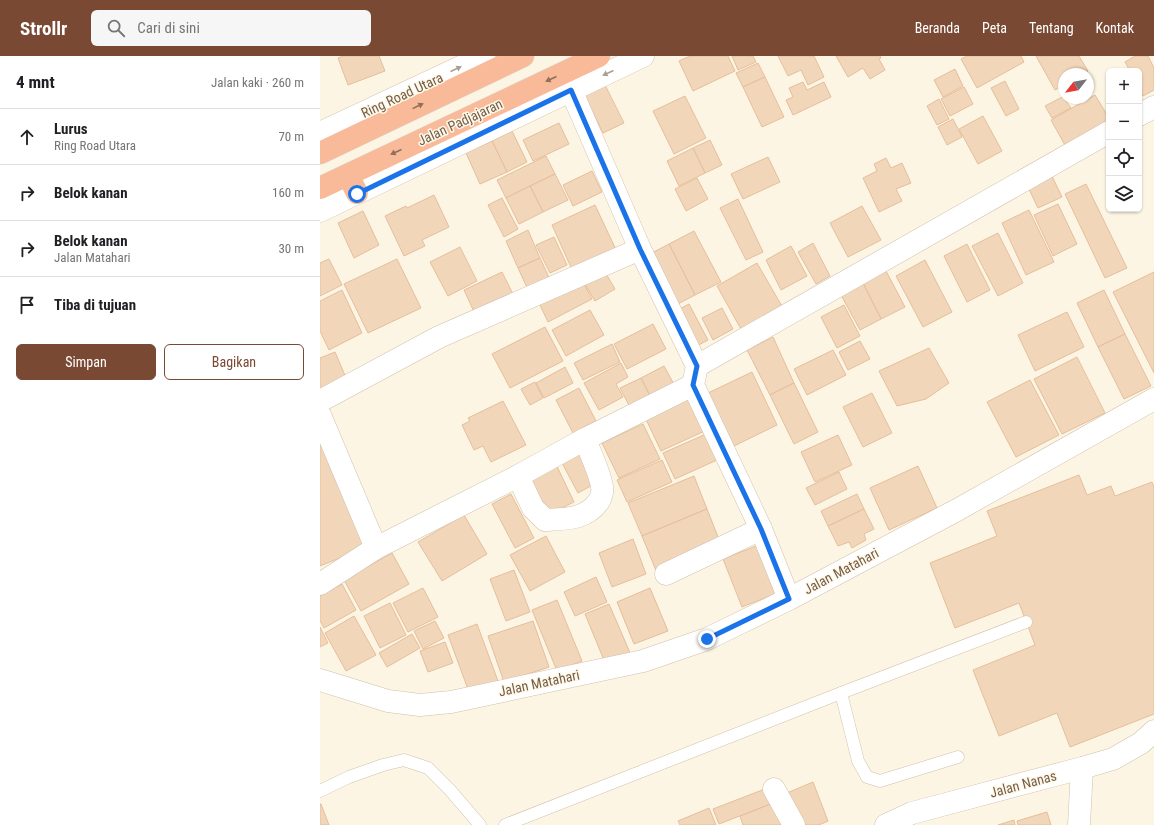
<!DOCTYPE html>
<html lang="id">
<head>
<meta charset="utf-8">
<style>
	:root { --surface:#fff; --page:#f6f6f6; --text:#202124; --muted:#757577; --line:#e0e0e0; --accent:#7a4933 }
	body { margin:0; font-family:"Roboto Condensed",sans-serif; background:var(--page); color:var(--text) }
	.controls { position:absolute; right:12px; top:12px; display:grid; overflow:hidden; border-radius:6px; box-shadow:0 1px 3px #0004 }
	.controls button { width:36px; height:36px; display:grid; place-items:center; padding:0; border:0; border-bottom:1px solid var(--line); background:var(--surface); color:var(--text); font:20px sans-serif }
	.compass { position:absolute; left:738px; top:12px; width:36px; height:36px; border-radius:50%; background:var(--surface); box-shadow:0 1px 3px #0004; rotate:239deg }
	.stop { position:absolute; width:12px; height:12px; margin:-9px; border:3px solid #1a73e8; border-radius:50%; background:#fff }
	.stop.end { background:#1a73e8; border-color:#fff; box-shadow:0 1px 4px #0008 }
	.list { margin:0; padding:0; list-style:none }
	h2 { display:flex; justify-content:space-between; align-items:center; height:52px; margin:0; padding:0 16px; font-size:17px }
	h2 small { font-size:13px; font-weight:400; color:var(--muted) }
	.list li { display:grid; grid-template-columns:26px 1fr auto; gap:12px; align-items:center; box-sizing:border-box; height:56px; padding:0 16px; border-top:1px solid var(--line) }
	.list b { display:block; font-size:15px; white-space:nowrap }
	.list p { margin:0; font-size:13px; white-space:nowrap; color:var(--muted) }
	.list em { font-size:13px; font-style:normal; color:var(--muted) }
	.actions { display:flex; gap:8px; padding:12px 16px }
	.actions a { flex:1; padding:9px 0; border:1px solid var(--accent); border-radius:6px; text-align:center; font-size:14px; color:var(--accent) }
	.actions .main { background:var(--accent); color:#fff }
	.icon { flex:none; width:22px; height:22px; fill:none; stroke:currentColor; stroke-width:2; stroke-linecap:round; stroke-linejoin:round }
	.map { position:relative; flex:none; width:834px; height:769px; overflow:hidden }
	header { display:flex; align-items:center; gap:24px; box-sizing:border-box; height:56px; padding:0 20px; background:var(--accent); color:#fff }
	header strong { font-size:19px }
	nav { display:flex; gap:22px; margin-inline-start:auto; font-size:14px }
	.search { width:280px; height:36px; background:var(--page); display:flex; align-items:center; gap:10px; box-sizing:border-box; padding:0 14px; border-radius:6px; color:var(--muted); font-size:15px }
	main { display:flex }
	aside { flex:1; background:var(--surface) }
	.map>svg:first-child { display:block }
</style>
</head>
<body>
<header>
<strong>Strollr</strong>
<div class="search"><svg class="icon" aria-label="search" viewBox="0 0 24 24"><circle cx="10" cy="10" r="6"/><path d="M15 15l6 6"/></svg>Cari di sini</div>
<nav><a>Beranda</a><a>Peta</a><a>Tentang</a><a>Kontak</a></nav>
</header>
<main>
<aside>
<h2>4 mnt<small>Jalan kaki · 260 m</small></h2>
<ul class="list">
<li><svg class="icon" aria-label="ahead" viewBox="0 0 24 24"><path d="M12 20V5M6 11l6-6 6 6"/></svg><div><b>Lurus</b><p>Ring Road Utara</p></div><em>70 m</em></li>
<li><svg class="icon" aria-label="right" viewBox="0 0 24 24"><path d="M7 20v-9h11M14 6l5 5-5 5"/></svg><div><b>Belok kanan</b></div><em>160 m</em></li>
<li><svg class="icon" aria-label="right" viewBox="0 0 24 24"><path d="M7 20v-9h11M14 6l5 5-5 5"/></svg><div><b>Belok kanan</b><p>Jalan Matahari</p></div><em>30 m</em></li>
<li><svg class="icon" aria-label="arrive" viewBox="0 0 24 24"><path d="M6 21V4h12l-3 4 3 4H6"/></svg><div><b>Tiba di tujuan</b></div></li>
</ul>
<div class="actions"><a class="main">Simpan</a><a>Bagikan</a></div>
</aside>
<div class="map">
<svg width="834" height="769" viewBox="0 0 834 769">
	<rect width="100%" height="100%" fill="#fdf5e3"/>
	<g fill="#f2d6ba" stroke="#e5be9a">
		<polygon points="23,0 59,0 65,15 28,29 18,2"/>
		<polygon points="370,0 408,0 415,15 373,35 359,5"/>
		<polygon points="412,0 433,0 436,6 418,14"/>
		<polygon points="458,0 494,0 504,21 488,29 481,14 468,20"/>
		<polygon points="516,0 560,0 561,2 559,3 565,14 550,23 543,12 528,21"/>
		<polygon points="647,0 701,0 704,6 657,32 641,3"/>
		<polygon points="716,0 759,0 768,15 763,18 744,18 744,29 735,34"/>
		<polygon points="815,0 828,0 834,12 834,34 823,40 819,32 819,15 810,15 805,6"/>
		<polygon points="438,7 445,21 423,31 416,17"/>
		<polygon points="635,13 643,30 623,41 614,24"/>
		<polygon points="445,21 464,61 442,71 423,31"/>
		<polygon points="685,25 699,53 686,60 671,32"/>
		<polygon points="483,26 487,34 504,26 511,41 473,59 466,44 473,41 469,32"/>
		<polygon points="285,29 304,67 283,77 264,38"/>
		<polygon points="644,31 653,48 630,60 621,43"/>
		<polygon points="775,39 789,62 789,66 746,91 731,64"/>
		<polygon points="365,40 386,82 354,98 333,55"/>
		<polygon points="744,40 744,42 751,52 732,62 725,50"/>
		<polygon points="619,43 629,63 617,69 607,50"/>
		<polygon points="663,60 682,95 658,108 639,73"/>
		<polygon points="633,63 642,81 627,89 618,71"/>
		<polygon points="239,67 249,88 213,105 203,84"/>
		<polygon points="192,75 207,106 187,116 172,85"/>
		<polygon points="390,84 402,109 385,117 373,92"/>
		<polygon points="172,85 187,116 160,128 146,97"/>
		<polygon points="373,92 385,117 359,130 347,105"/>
		<polygon points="226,100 235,118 186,142 177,124"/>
		<polygon points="448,101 460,126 423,143 411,118"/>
		<polygon points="566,102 571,112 582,107 591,127 576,133 582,145 559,156 543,122 557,115 554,108"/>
		<polygon points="272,115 282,136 253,150 243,129"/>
		<polygon points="730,116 742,141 718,152 706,127"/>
		<polygon points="235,118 248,144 223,156 210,130"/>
		<polygon points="377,122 388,143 366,155 355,133"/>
		<polygon points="766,128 807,212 785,222 745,138"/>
		<polygon points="210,130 223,156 199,168 186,142"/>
		<polygon points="114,139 129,171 102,184 105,190 84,200 65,160 86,150 87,152"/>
		<polygon points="182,142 198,173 184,181 168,149"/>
		<polygon points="418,143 443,196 426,204 400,152"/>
		<polygon points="738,148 757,188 733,200 714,159"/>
		<polygon points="275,149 298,198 254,218 232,169"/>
		<polygon points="542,150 561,184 528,201 510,167"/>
		<polygon points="709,154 734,206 706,219 682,167"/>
		<polygon points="43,155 59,189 34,202 18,167"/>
		<polygon points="208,174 220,202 198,212 186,185"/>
		<polygon points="374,175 401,226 375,239 349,188"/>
		<polygon points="678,177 703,227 678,240 652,190"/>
		<polygon points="234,181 247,209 230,217 216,189"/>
		<polygon points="493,187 510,220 496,228 478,196"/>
		<polygon points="349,188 375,239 354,250 328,199"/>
		<polygon points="647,188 670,234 647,246 624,200"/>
		<polygon points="471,190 487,220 461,234 446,204"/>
		<polygon points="140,191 157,225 128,240 110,206"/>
		<polygon points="220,202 232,228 210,238 198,212"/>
		<polygon points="9,203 22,229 0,240 0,207"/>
		<polygon points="77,203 101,252 48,277 24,228"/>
		<polygon points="605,204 632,256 603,271 576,220"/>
		<polygon points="437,207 463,252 422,275 397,230"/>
		<polygon points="566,215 585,251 561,263 543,227"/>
		<polygon points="182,216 195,242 156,260 144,234"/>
		<polygon points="285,216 295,233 275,245 265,228"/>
		<polygon points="834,216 834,317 793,236"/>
		<polygon points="262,224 272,243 228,266 219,247"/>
		<polygon points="543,227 561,263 540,274 521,239"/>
		<polygon points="22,234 42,277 9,294 0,275 0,245"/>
		<polygon points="784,234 805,278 778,291 757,247"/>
		<polygon points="369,248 388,284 373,292 354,256"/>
		<polygon points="524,249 540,280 517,292 501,261"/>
		<polygon points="402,252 413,273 393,284 382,262"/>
		<polygon points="270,254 284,279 246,300 232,274"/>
		<polygon points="747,256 764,291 715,315 698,279"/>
		<polygon points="333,268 346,293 307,313 294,288"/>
		<polygon points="225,271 243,305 190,332 172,298"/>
		<polygon points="805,278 831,330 804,343 778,291"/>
		<polygon points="453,281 474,327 450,339 427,294"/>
		<polygon points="540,285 550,303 528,314 519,296"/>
		<polygon points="292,288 300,306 263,324 254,307"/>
		<polygon points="609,292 629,327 606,343 577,350 559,315"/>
		<polygon points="513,294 526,319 487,339 474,313"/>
		<polygon points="15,296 27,324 0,336 0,302"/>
		<polygon points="757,301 785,357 742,378 714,323"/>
		<polygon points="301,307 308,321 296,328 303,341 279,354 264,327"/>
		<polygon points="344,310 356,332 332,344 321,322"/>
		<polygon points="245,311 253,327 224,342 216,327"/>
		<polygon points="432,316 457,369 414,390 388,337"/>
		<polygon points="321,322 332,344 312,355 300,332"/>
		<polygon points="710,324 739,379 696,401 667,346"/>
		<polygon points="215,326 223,342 210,349 201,333"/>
		<polygon points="474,327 498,376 474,388 450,339"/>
		<polygon points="259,332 276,365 253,377 236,344"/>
		<polygon points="552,337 572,377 543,391 523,351"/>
		<polygon points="371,340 387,374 341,395 325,361"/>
		<polygon points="183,345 206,389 171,406 163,390 154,394 142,369 150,365 148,362"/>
		<polygon points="323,368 340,403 299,422 282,387"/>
		<polygon points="0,371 49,490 0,510"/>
		<polygon points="386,378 397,404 355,423 343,397"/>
		<polygon points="518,379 532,409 495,426 481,396"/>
		<polygon points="260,395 276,427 258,437 241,405"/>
		<polygon points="234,404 254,446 224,461 204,419"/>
		<polygon points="342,404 352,426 307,446 297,424"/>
		<polygon points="598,410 617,452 569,474 550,432"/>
		<polygon points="519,416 527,433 495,449 486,432"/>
		<polygon points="759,419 767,439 791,430 795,440 832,426 834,431 834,658 750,691 737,657 679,680 653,614 715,589 699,547 635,572 610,507 677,480 667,455"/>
		<polygon points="374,420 387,453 322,480 308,447"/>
		<polygon points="191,438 214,482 195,492 172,448"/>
		<polygon points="537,438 544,453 508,470 501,455"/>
		<polygon points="387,453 402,491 337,517 322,480"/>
		<polygon points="544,453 554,473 544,478 546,484 532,492 529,486 518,490 508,470"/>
		<polygon points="144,459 167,498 122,525 98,486"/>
		<polygon points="226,480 245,516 210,535 190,499"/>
		<polygon points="313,483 326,518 292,531 279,497"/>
		<polygon points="441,488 460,536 422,551 403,503"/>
		<polygon points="72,497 89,528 41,555 24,524"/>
		<polygon points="194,514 210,556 186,565 170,523"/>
		<polygon points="276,521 287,546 255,560 244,536"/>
		<polygon points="22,528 36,554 4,572 0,565 0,540"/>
		<polygon points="103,532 118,561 88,576 73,547"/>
		<polygon points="330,532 348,575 314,588 297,546"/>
		<polygon points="237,544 262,605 237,615 212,554"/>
		<polygon points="70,547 86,579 60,592 44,560"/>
		<polygon points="289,548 311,599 286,609 265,558"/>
		<polygon points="34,560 56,599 26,615 5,577"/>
		<polygon points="115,565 124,582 103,593 94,575"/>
		<polygon points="213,565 229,611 184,626 168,580"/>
		<polygon points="157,568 178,625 149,636 128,579"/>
		<polygon points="0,571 8,587 0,591"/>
		<polygon points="92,578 100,592 67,611 59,597"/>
		<polygon points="125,586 133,607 108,616 100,595"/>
		<polygon points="493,726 508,765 499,769 479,769 467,737"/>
		<polygon points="450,731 456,746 399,768 393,753"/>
		<polygon points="456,746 464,769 423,769 420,760"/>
		<polygon points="0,748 1,748 9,769 0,769"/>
		<polygon points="389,752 396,769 360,769 358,765"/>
		<polygon points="727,756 731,769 698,769 697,765"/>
		<polygon points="694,764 695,769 678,769"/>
	</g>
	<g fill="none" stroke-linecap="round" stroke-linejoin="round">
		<g stroke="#d0c0ac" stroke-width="13">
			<g id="lane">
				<polyline points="521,637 538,705 547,721 560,725 638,701"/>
				<polyline points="0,735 29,721 63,709 84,704 108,712 130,734 160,769"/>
				<polyline points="185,769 521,637 706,566"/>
			</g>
		</g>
		<g stroke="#d0c0ac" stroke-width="23">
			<g id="street">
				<polyline points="251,34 320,193 377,310 373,329 441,473 469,543"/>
				<polyline points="819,59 834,51"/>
				<polyline points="377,310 789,76"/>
				<polyline points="0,345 119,281 320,193"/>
				<polyline points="0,359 56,492"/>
				<path d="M 198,420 L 213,452 L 225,464 C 245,463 266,464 279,445 C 281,442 283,435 282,431 C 280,417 270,397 265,383"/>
				<polyline points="346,518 441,473"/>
				<polyline points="0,528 56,492 198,420 265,383 373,329"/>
				<polyline points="0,624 68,645 100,649 131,646 323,605 387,583 469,543 637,454 834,343"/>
				<polyline points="454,733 474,769"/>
				<polyline points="566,769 592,757 762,712 793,703 821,687 834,675"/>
				<polyline points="759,769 762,712"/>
			</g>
		</g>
		<g stroke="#d3c0a9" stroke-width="23">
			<g id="secondary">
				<polyline points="0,77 164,0"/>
				<polyline points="0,155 323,0"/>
			</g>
		</g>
		<g stroke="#ded8d3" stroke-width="23">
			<g id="highway">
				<polyline points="0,97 203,0"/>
				<polyline points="28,119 37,137"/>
				<polyline points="0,132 279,0"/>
			</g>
		</g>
		<use href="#lane" stroke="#fff" stroke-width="12"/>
		<use href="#street" stroke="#fff" stroke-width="22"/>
		<use href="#secondary" stroke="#fff" stroke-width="22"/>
		<use href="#highway" stroke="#f8ba98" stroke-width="22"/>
	</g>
	<defs><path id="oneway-solid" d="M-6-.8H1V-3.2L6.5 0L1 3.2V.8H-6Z"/></defs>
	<g fill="#ac9e92">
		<use href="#oneway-solid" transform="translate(136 13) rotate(-25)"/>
		<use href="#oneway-solid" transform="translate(288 17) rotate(155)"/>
	</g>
	<g fill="#8f7059">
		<use href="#oneway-solid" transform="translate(231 23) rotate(155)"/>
		<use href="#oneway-solid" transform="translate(98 50) rotate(-26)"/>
		<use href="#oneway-solid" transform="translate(76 96) rotate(155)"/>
	</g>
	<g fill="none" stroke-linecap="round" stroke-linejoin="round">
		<polyline stroke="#1a73e8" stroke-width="5" points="37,138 251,34 320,193 377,310 373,329 441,473 469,543 387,583"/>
	</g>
	<g text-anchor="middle" stroke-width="3" stroke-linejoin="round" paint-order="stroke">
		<g font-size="14" fill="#755d49" stroke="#fff9e9">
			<text transform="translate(82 39) rotate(-25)" y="5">Ring Road Utara</text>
			<text transform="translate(140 66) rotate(-25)" y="5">Jalan Padjajaran</text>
			<text transform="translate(521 515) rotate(-28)" y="5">Jalan Matahari</text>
			<text transform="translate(219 627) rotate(-12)" y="5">Jalan Matahari</text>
			<text transform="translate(703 728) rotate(-15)" y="5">Jalan Nanas</text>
		</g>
	</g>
</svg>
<div class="controls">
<button>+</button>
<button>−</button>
<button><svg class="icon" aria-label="locate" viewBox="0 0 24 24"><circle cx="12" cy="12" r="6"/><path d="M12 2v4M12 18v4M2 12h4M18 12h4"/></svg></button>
<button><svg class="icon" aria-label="layers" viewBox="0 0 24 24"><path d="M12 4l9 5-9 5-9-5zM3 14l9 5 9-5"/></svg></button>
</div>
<svg class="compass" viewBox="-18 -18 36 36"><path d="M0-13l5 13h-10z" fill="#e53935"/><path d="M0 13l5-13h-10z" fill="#757577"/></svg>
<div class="stop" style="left:37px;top:138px"></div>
<div class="stop end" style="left:387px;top:583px"></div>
</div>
</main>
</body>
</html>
